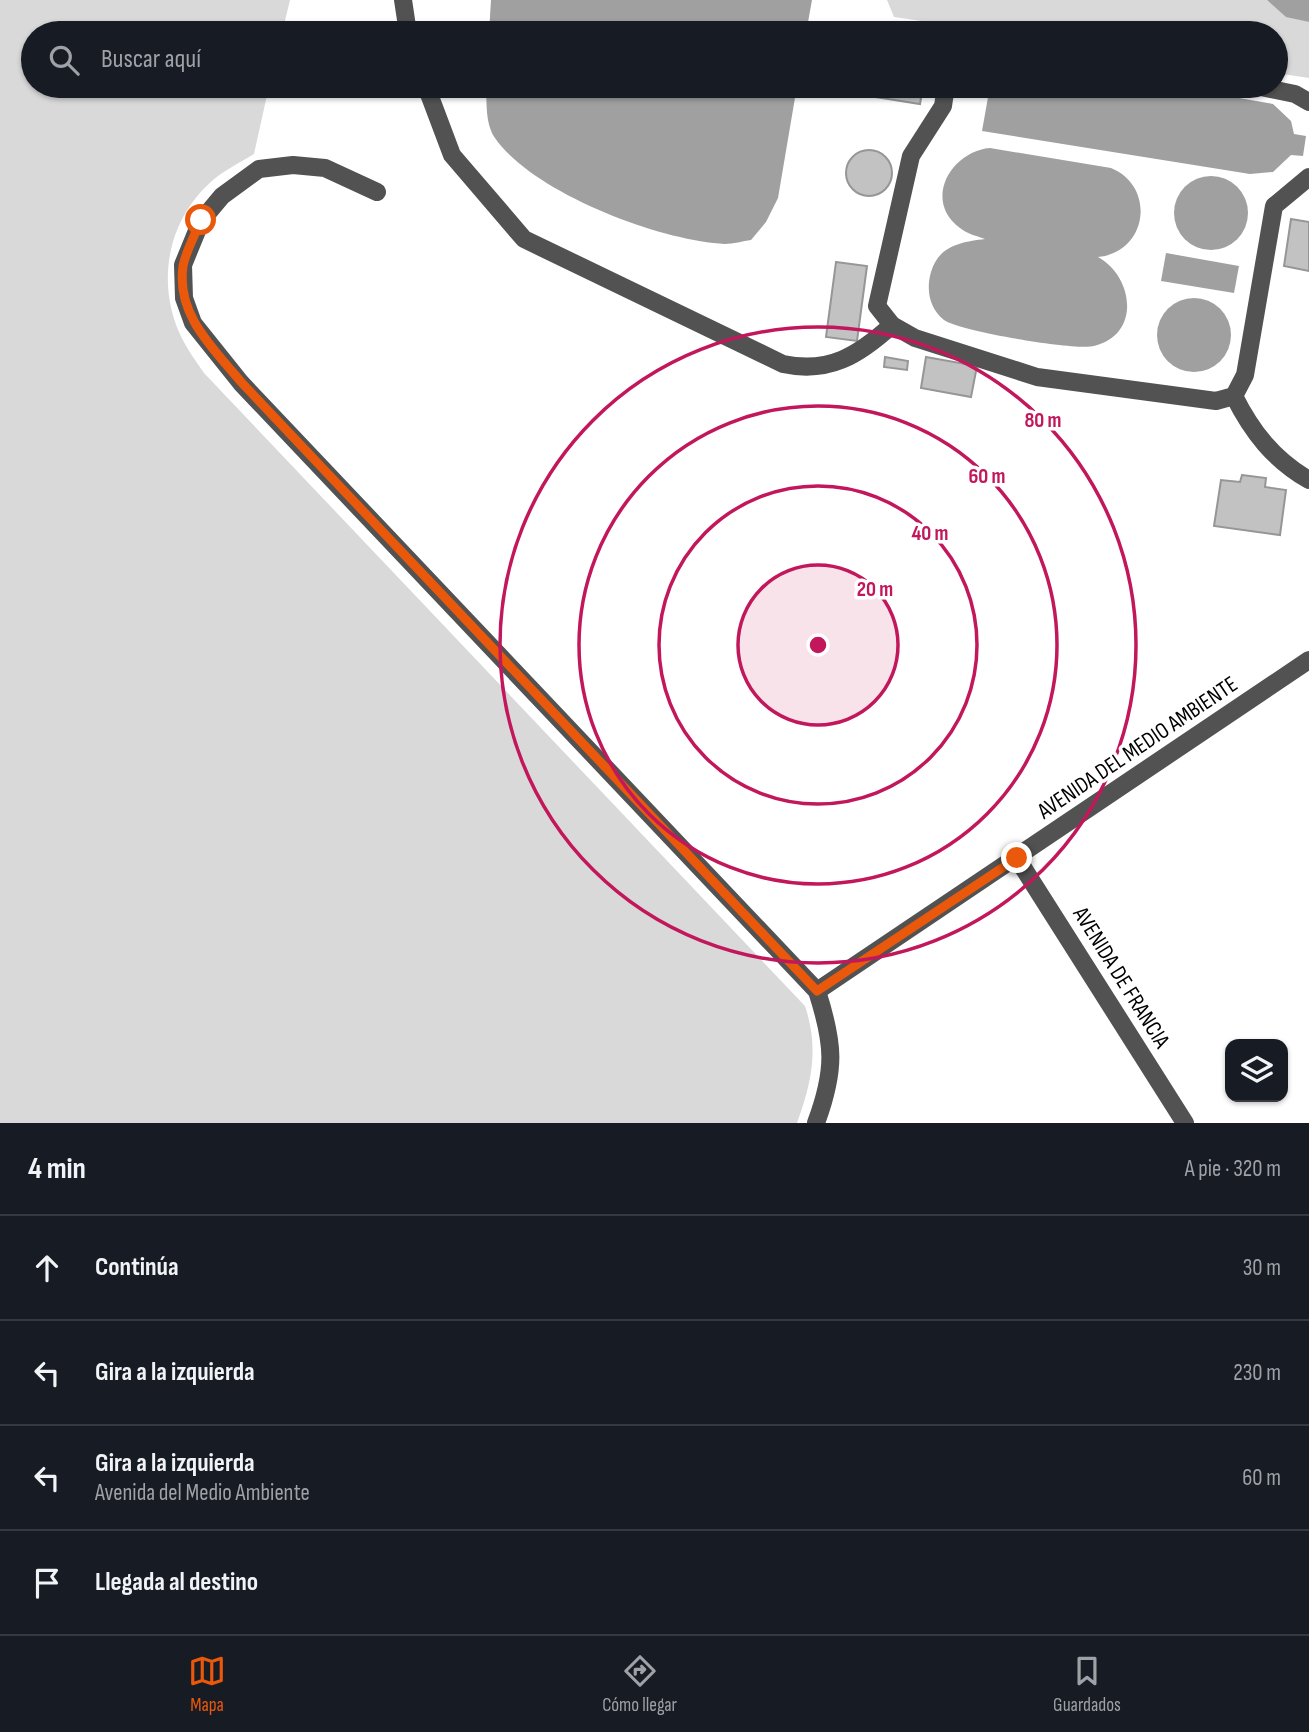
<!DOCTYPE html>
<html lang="es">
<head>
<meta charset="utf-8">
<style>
	:root { --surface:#171b24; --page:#20242c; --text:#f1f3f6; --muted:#9ea1a6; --line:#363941; --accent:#ea580c }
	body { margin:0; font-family:"Sofia Sans Condensed",sans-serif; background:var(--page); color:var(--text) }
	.controls { position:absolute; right:21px; bottom:21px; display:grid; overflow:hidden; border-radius:14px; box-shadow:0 2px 5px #0004 }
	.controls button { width:63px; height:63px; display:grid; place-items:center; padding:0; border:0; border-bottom:2px solid var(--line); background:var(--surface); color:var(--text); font:35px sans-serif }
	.stop { position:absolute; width:21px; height:21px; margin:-16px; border:5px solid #ea580c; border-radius:50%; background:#fff }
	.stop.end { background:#ea580c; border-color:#fff; box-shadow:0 2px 7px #0008 }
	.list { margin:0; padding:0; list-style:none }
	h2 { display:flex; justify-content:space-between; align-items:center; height:91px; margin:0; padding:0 28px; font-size:30px }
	h2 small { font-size:23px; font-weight:400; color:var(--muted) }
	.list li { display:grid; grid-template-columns:46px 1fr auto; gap:21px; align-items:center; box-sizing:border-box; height:105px; padding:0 28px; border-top:2px solid var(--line) }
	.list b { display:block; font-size:26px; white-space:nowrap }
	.list p { margin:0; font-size:23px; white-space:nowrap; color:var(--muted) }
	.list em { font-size:23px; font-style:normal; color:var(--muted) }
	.icon { flex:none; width:38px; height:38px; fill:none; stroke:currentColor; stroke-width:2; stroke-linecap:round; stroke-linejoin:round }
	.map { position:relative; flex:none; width:1309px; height:1123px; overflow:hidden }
	.search { position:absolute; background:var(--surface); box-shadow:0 2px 5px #0004; left:21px; right:21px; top:21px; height:77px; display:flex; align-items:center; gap:18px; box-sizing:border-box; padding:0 24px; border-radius:38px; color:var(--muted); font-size:26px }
	.sheet { height:511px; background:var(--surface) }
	nav { display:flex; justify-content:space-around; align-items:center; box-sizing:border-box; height:98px; border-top:2px solid var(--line); background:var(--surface); font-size:19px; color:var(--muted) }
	nav a { display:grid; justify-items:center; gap:4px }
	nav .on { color:var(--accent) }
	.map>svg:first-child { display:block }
</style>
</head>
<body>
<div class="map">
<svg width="1309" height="1123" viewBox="0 0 1309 1123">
	<rect width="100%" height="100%" fill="#fff"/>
	<g fill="#d9d9d9">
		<path d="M 0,0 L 290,0 L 282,33 L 33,33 L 33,86 L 269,86 L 254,154 C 241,162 225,170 213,180 C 169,218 156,279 179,332 C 185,346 195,360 204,373 L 805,1006 C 819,1048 812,1082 797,1123 L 0,1123 Z"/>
		<polygon points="887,0 1267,0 1286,16 1309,22 1309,78 1276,73 1276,33 1005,33 894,17"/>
	</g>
	<g fill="#a0a0a0">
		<polygon points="491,0 812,0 806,33 489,33"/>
		<polygon points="1267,0 1309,0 1309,22 1286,17"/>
		<path d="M 486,86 L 797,86 L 778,198 L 766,222 L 751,240 C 743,241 733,244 725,244 C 660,241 533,193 495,138 C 485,123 487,103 486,86 Z"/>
		<polygon points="990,86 1171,86 1273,104 1291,121 1294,134 1306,136 1303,156 1291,155 1273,172 1250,174 982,131"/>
		<path d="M 990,148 L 1111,168 C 1157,187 1147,253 1098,257 C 1134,277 1141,335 1094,346 C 1075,351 959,331 944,320 C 929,308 926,289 931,272 C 939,245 962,242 985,239 C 977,236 967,234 960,228 C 922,200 952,151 990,148 Z"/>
		<circle cx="1211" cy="213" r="37"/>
		<polygon points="1166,253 1239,266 1234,293 1161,281"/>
		<circle cx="1194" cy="335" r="37"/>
	</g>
	<g fill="#c2c2c2" stroke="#969696" stroke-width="2">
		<polygon points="877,86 923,86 920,104 875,97"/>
		<circle cx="869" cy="173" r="23"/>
		<polygon points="1291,219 1309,222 1309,271 1284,266"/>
		<polygon points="836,262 867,266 857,341 826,337"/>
		<polygon points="885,357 908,361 907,370 884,367"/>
		<polygon points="926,357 977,366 971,397 921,388"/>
		<polygon points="1242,475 1266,478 1265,487 1286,490 1280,535 1214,526 1221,480 1240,482"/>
	</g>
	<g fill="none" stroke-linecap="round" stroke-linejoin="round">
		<g stroke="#525252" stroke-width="18">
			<polyline points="403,0 408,33"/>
			<path d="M 426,86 L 452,155 L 524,239 L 783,364 C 829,374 859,355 892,325"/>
			<polyline points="946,86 943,106 911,156 877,306 892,325 915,338 1037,377 1216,401 1234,396 1245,375 1274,206 1309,177"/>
			<polyline points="1256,86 1295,94 1309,102"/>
			<path d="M 377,192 L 325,168 L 293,165 L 259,169 L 222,196 L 201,221 L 183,265 L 184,298 L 193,323 L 241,383 L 817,991 C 834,1044 836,1069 816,1123"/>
			<path d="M 1234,396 C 1252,432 1274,460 1309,480"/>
			<polyline points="1017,858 1185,1123"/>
			<polyline points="817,991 1309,660"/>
		</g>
	</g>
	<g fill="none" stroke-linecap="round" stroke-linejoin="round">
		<path stroke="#ea580c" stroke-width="9" d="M 201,220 C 195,235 186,251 183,266 C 176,315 213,348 242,383 L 817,991 L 1017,858"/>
	</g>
	<circle cx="818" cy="645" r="80" fill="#c2185b" fill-opacity=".12"/>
	<g fill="none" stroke="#c2185b" stroke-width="3.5">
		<circle cx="818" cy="645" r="80"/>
		<circle cx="818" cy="645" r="159"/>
		<circle cx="818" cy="645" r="239"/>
		<circle cx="818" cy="645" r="318"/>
	</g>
	<g text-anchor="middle" stroke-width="7" stroke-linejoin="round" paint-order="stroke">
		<g font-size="23" fill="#000" stroke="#fff">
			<text transform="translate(1137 747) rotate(-34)" y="8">AVENIDA DEL MEDIO AMBIENTE</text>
			<text transform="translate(1122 977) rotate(58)" y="8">AVENIDA DE FRANCIA</text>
		</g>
	</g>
	<circle cx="818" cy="645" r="10" fill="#c2185b" stroke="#fff" stroke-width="3.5"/>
	<g font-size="21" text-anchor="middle" font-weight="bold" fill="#c2185b" stroke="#fff" stroke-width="7" stroke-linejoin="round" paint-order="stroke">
		<text x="1043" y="427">80 m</text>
		<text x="987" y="483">60 m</text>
		<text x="930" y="540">40 m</text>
		<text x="875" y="596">20 m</text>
	</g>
</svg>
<div class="controls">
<button><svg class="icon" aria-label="layers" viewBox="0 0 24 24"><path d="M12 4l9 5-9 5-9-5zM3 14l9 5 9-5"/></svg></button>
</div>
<div class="stop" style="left:201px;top:220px"></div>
<div class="stop end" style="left:1017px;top:858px"></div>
<div class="search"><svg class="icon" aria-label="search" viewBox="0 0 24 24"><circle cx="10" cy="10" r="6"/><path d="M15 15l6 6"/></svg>Buscar aquí</div>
</div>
<section class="sheet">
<h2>4 min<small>A pie · 320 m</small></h2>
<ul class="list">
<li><svg class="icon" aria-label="ahead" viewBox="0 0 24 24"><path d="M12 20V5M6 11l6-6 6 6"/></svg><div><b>Continúa</b></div><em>30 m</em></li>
<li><svg class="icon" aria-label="left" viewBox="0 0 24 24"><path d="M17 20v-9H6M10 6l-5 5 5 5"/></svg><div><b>Gira a la izquierda</b></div><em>230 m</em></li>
<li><svg class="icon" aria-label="left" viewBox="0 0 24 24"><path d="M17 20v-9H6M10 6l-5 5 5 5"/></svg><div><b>Gira a la izquierda</b><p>Avenida del Medio Ambiente</p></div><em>60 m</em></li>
<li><svg class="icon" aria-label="arrive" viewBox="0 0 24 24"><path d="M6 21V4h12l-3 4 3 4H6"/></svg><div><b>Llegada al destino</b></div></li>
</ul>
</section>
<nav>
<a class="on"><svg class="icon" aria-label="map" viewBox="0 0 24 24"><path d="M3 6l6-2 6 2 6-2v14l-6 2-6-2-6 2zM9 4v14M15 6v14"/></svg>Mapa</a>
<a><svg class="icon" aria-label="directions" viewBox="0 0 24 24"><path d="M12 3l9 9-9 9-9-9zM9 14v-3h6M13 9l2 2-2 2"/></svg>Cómo llegar</a>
<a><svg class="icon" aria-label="saved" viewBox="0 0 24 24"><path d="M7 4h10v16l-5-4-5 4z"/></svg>Guardados</a>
</nav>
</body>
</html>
